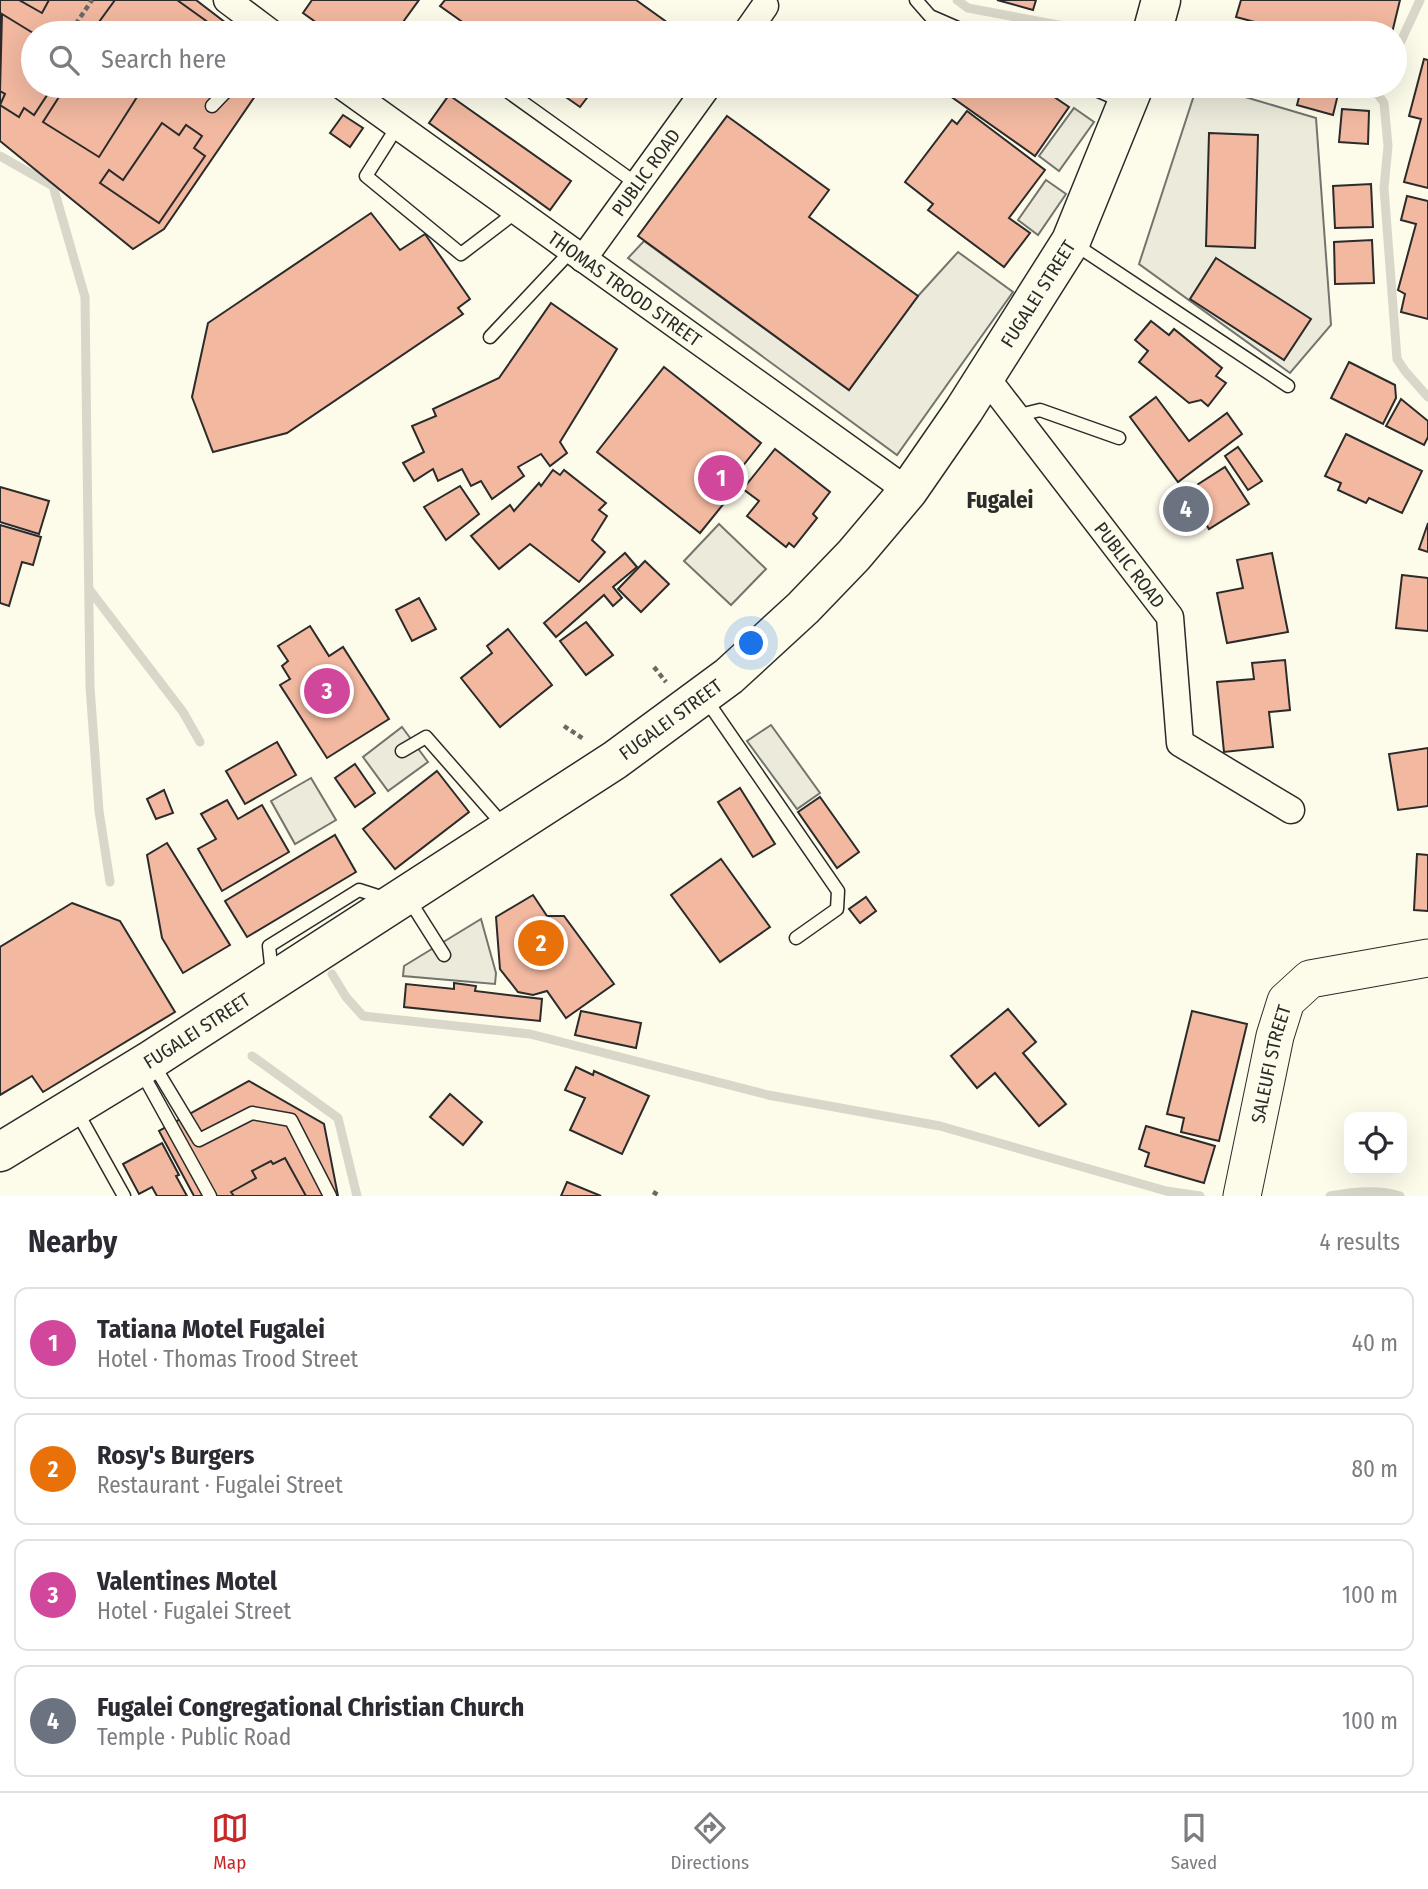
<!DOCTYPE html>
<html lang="en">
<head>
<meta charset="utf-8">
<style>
	:root { --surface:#fff; --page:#f7f7f7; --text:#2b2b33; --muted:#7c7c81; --line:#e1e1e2; --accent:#c62828 }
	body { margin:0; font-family:"Fira Sans Condensed",sans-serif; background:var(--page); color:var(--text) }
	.controls { position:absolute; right:21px; bottom:21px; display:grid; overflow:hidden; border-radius:14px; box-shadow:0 7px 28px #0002 }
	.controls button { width:63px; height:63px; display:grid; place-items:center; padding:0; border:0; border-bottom:2px solid var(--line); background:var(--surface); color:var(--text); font:35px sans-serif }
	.you { position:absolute; left:752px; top:644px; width:24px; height:24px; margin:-18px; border:5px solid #fff; border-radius:50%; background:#1a73e8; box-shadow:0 0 0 10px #1a73e833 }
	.badge { display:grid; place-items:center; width:46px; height:46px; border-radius:50%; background:var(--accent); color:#fff; font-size:23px; font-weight:700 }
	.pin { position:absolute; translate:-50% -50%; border:4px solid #fff; box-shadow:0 2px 7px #0006 }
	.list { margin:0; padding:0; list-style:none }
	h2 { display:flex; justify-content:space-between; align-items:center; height:91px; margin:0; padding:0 28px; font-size:30px }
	h2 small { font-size:23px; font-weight:400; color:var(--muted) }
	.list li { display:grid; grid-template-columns:46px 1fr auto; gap:21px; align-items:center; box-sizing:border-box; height:112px; margin:0 14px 14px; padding:0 14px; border:2px solid var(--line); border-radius:14px }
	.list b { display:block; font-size:26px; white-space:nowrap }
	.list p { margin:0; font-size:23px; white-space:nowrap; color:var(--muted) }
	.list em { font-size:23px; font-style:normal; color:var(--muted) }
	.icon { flex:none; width:38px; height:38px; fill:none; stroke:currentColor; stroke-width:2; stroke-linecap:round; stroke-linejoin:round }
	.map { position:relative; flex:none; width:1428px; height:1196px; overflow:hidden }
	.search { position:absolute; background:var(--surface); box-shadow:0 7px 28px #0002; left:21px; right:21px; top:21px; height:77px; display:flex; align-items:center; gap:18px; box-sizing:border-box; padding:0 24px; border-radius:38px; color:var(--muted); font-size:26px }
	.sheet { height:595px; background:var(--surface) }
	nav { display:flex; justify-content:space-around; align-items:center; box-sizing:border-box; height:98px; border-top:2px solid var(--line); background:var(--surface); font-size:19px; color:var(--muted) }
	nav a { display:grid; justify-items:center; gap:4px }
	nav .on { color:var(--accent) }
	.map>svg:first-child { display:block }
</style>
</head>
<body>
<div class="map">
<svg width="1428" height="1196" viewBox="0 0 1428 1196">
	<rect width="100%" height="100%" fill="#fdfbea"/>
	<g fill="#eceadb" stroke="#74746e" stroke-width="2">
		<polygon points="1197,86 1208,86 1316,118 1331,325 1290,373 1139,264"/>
		<polygon points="1074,108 1094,122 1059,171 1039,156"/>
		<polygon points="1046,180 1066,194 1038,235 1018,220"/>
		<polygon points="644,241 849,390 918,296 958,252 1013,292 897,455 628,258"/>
		<polygon points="719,524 766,569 731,605 684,561"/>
		<polygon points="771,725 820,793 797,809 747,741"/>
		<polygon points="402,727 428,762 388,791 363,757"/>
		<polygon points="311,778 336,820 295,844 271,801"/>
		<polygon points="481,919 496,973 495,984 403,976 404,966"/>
	</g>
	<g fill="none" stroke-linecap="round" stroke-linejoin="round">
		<g stroke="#d8d7c9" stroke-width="9">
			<polyline points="957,0 968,8 1101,33"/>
			<polyline points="1395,54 1420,0"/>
			<polyline points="1372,86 1384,103 1388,146 1384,188 1397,359 1405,371 1428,397"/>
			<polyline points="0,156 53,186 85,297 90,687 99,811 110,882"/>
			<polyline points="89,589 183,712 200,742"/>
			<polyline points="332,974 346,997 363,1016 530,1034 768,1095 940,1126 1166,1191 1200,1196"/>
			<polyline points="252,1056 338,1118 357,1196"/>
			<path d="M 1330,1196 C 1351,1192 1379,1189 1400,1196"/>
		</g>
	</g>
	<g fill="#f2b8a0" stroke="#2b2b2b" stroke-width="2">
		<polygon points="0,0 196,0 239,33 33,33 33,86 262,86 164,229 133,249 0,141"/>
		<polygon points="19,0 49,0 42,13"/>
		<polygon points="115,0 177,0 223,33 115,33 99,22"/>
		<polygon points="312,0 419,0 395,33 331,33 303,13"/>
		<polygon points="445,0 636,0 682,33 478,33 440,6"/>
		<polygon points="997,0 1036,0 1033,10"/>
		<polygon points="1241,0 1400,0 1392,33 1370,31 1370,33 1277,33 1278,28 1236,17"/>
		<polygon points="2,14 33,33 33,86 53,86 34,115 24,108 19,117 0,105 5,94 0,91"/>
		<polygon points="1424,59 1428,60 1428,188 1404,182 1421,119 1409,116"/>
		<polygon points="66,86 144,86 99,157 43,122"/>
		<polygon points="550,86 596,86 580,107"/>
		<polygon points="936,86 1038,86 1069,107 1035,156"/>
		<polygon points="1302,86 1340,86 1333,115 1297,105"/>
		<polygon points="449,95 571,181 550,210 429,123"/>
		<polygon points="1342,109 1369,111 1368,144 1339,142"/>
		<polygon points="967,111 1045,170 1009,218 1030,233 1004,267 928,210 933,204 905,182 952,120 957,124"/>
		<polygon points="343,115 363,128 350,147 330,133"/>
		<polygon points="727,116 829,190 809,217 918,296 849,390 638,236"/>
		<polygon points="162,123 179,135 186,125 202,136 194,148 205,156 159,223 100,183 109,170 123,180"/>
		<polygon points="1209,133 1258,135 1255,248 1206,246"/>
		<polygon points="1371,184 1373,227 1335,228 1333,186"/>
		<polygon points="1407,196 1428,201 1428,319 1401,312 1405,294 1398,290 1416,224 1401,220"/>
		<polygon points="371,213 400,250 425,234 470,299 458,308 463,314 287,433 213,452 192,397 208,323"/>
		<polygon points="1372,240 1374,283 1335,284 1334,242"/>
		<polygon points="1216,258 1311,319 1284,360 1190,299"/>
		<polygon points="551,303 617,349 560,442 567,453 550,466 541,454 518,467 524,476 492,499 481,481 471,486 462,469 438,481 433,469 414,481 403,463 424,452 412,426 436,416 433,409 499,378"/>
		<polygon points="1151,321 1169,335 1174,329 1222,368 1216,376 1226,383 1208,406 1201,400 1189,403 1139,362 1148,351 1135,340"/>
		<polygon points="1349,362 1395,385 1396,398 1383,424 1331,398"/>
		<polygon points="664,367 761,443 731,481 738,486 700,533 597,452"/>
		<polygon points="1156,397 1189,441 1227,413 1242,434 1178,482 1130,417"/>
		<polygon points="1401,399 1428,421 1428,437 1424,445 1386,426"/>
		<polygon points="1346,434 1422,471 1402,513 1369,498 1366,503 1338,490 1341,483 1325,476"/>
		<polygon points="1238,447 1262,481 1248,490 1225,456"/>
		<polygon points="775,449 830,492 813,514 817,518 794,547 789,543 786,547 747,516 759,501 743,489"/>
		<polygon points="1225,467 1249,504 1209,529 1186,492"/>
		<polygon points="553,470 560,475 564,470 606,503 599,510 607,516 592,540 605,552 579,582 530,544 499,569 471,536 510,505 514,511 539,483 541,486"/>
		<polygon points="460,486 479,514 446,540 424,507"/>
		<polygon points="0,487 49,501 39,534 0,522"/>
		<polygon points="1428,523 1428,552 1419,549"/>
		<polygon points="0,525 41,537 33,565 22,562 9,606 0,603"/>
		<polygon points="625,553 637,567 613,587 622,598 613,606 604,595 556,637 544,623"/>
		<polygon points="1272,553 1288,632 1227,643 1217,593 1243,588 1237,560"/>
		<polygon points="645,561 669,584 641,612 618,589"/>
		<polygon points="1402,575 1428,578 1428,631 1396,628"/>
		<polygon points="419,598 436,629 412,641 396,610"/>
		<polygon points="586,622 613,655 586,675 560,641"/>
		<polygon points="310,626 329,656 343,647 389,719 327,758 280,685 290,679 282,666 288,661 278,646"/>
		<polygon points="508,629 552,685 500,727 461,678 492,653 487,646"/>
		<polygon points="1285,660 1290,710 1269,712 1273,747 1224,752 1217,682 1254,679 1252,663"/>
		<polygon points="277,742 296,775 245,804 226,771"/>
		<polygon points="1428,748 1428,806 1398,810 1389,754"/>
		<polygon points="355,764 375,793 355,807 335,778"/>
		<polygon points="437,771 469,812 395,869 363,829"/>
		<polygon points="740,788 775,844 753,857 718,802"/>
		<polygon points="164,790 173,813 156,819 147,799"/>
		<polygon points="820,797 859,852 837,868 798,812"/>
		<polygon points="227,800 238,819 262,805 289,852 222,891 198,849 216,839 201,814"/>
		<polygon points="335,835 356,872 247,937 225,901"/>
		<polygon points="167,843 230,945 183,973 162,938 147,855"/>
		<polygon points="1417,854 1428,855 1428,911 1414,910"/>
		<polygon points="721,859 770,927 720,962 671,895"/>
		<polygon points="533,895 547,916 564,916 614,984 566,1018 547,991 533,995 518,992 500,969 496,917"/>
		<polygon points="866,897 876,911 860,923 849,909"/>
		<polygon points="72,903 120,921 175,1012 43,1092 32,1076 0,1095 0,947"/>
		<polygon points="454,983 476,986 475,991 542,999 540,1021 404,1007 406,984 454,989"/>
		<polygon points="1008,1009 1036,1042 1023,1053 1066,1104 1039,1126 995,1073 977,1088 951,1056"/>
		<polygon points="581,1011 641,1023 636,1048 575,1035"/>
		<polygon points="1192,1011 1247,1024 1219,1141 1181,1132 1184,1118 1167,1114"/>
		<polygon points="576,1067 593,1075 594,1071 649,1096 622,1154 570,1130 585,1098 565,1090"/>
		<polygon points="249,1081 324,1124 338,1196 194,1196 159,1131"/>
		<polygon points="450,1094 482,1122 463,1145 430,1117"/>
		<polygon points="1146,1126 1215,1146 1204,1183 1145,1166 1149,1153 1139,1149"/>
		<polygon points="162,1143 179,1175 176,1176 187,1196 157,1196 152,1187 139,1194 123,1164"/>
		<polygon points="285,1158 306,1196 234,1196 231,1192 256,1178 252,1171 271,1161 273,1164"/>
		<polygon points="567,1182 601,1196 561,1196"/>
	</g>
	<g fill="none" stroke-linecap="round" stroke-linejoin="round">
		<g stroke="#2b2b2b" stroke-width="15">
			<g id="lane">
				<polyline points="916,0 930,16 969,33"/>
				<polyline points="500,86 637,184"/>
				<polyline points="1087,86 1124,102"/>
				<polyline points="212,106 231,86"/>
				<polyline points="397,127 366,176 461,254 516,212"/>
				<polyline points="1073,243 1288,386"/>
				<polyline points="490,337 571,251"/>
				<polyline points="1016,416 1040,410 1119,438"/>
				<polyline points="705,698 838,891 837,909 796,938"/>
				<polyline points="402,751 426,737 505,827"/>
				<polyline points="408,898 444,955"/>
				<polyline points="272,974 269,946 359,890 387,899"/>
				<polyline points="152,1062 199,1140 252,1113 291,1120 330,1196"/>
				<polyline points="141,1071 210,1196"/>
				<polyline points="76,1110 124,1196"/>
			</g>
		</g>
		<g stroke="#2b2b2b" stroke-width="29">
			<g id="street">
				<polyline points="227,0 271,33"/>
				<polyline points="746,33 765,6"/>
				<path id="s1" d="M 342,86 L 908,491"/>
				<path id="s2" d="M 583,259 L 708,86"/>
				<path id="s3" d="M 985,376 L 1170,617 L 1180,743 L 1291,810"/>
			</g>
		</g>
		<g stroke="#2b2b2b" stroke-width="39">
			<g id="secondary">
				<path id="s4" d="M 1242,1196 L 1275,1036 L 1286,1001 L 1310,979 L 1428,958"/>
			</g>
		</g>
		<g stroke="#2b2b2b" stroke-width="41">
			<g id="primary">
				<polyline points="1152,33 1161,0"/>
				<path id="s5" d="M 0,1152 L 151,1060 L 615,760 L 729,676 L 803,608 L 854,555 L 908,491 L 964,410 L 1071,241 L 1134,86"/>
			</g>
		</g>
		<g stroke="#6a6964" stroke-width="4.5" stroke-dasharray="5 3.5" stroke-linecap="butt">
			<polyline points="71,31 92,0"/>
			<polyline points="1225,33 1226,31 1254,22"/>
			<polyline points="1210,87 1211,86"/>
			<polyline points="654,667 666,682"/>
			<polyline points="564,726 585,740"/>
			<polyline points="653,1192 660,1196"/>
		</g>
		<use href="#lane" stroke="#fdfbea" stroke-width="12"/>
		<use href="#street" stroke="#fdfbea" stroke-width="26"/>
		<use href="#secondary" stroke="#fdfbea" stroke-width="37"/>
		<use href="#primary" stroke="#fdfbea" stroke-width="38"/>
	</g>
	<g text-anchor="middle" stroke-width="5" stroke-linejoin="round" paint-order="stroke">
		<g font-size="19" fill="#2b2b2b" stroke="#fdfbea">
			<text dy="7" stroke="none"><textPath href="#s2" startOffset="107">PUBLIC ROAD</textPath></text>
			<text dy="7" stroke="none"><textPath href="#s1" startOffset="348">THOMAS TROOD STREET</textPath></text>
			<text dy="7" stroke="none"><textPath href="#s5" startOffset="1365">FUGALEI STREET</textPath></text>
			<text dy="7" stroke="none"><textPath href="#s3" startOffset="238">PUBLIC ROAD</textPath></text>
			<text dy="7" stroke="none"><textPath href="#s5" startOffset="798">FUGALEI STREET</textPath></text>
			<text dy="7" stroke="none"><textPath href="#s5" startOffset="231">FUGALEI STREET</textPath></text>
			<text dy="7" stroke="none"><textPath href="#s4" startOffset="135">SALEUFI STREET</textPath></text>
		</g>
		<g font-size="23" font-weight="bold" fill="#2b2b2b" stroke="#fdfbea">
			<text x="1000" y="508">Fugalei</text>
		</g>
	</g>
</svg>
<div class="controls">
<button><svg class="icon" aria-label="locate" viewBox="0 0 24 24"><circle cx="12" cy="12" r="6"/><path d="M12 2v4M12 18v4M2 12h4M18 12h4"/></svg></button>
</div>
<div class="you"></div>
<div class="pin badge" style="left:721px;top:478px;background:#d1479c">1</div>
<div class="pin badge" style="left:541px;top:943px;background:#e8710a">2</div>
<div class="pin badge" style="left:327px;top:691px;background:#d1479c">3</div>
<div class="pin badge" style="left:1186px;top:509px;background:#6b7280">4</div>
<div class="search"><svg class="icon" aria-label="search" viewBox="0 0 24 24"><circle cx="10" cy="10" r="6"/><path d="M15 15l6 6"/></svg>Search here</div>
</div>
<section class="sheet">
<h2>Nearby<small>4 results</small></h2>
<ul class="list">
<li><span class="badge" style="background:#d1479c">1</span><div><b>Tatiana Motel Fugalei</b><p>Hotel · Thomas Trood Street</p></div><em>40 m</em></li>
<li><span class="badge" style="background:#e8710a">2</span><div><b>Rosy's Burgers</b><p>Restaurant · Fugalei Street</p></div><em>80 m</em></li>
<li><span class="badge" style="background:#d1479c">3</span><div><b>Valentines Motel</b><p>Hotel · Fugalei Street</p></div><em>100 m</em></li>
<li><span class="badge" style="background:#6b7280">4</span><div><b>Fugalei Congregational Christian Church</b><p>Temple · Public Road</p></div><em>100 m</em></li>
</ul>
</section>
<nav>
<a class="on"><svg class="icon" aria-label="map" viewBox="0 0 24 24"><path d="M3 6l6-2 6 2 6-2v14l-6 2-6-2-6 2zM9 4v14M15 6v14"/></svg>Map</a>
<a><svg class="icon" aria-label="directions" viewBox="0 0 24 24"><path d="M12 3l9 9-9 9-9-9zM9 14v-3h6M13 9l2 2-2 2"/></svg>Directions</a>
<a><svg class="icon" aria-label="saved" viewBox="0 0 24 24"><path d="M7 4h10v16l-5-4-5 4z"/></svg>Saved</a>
</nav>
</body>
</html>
